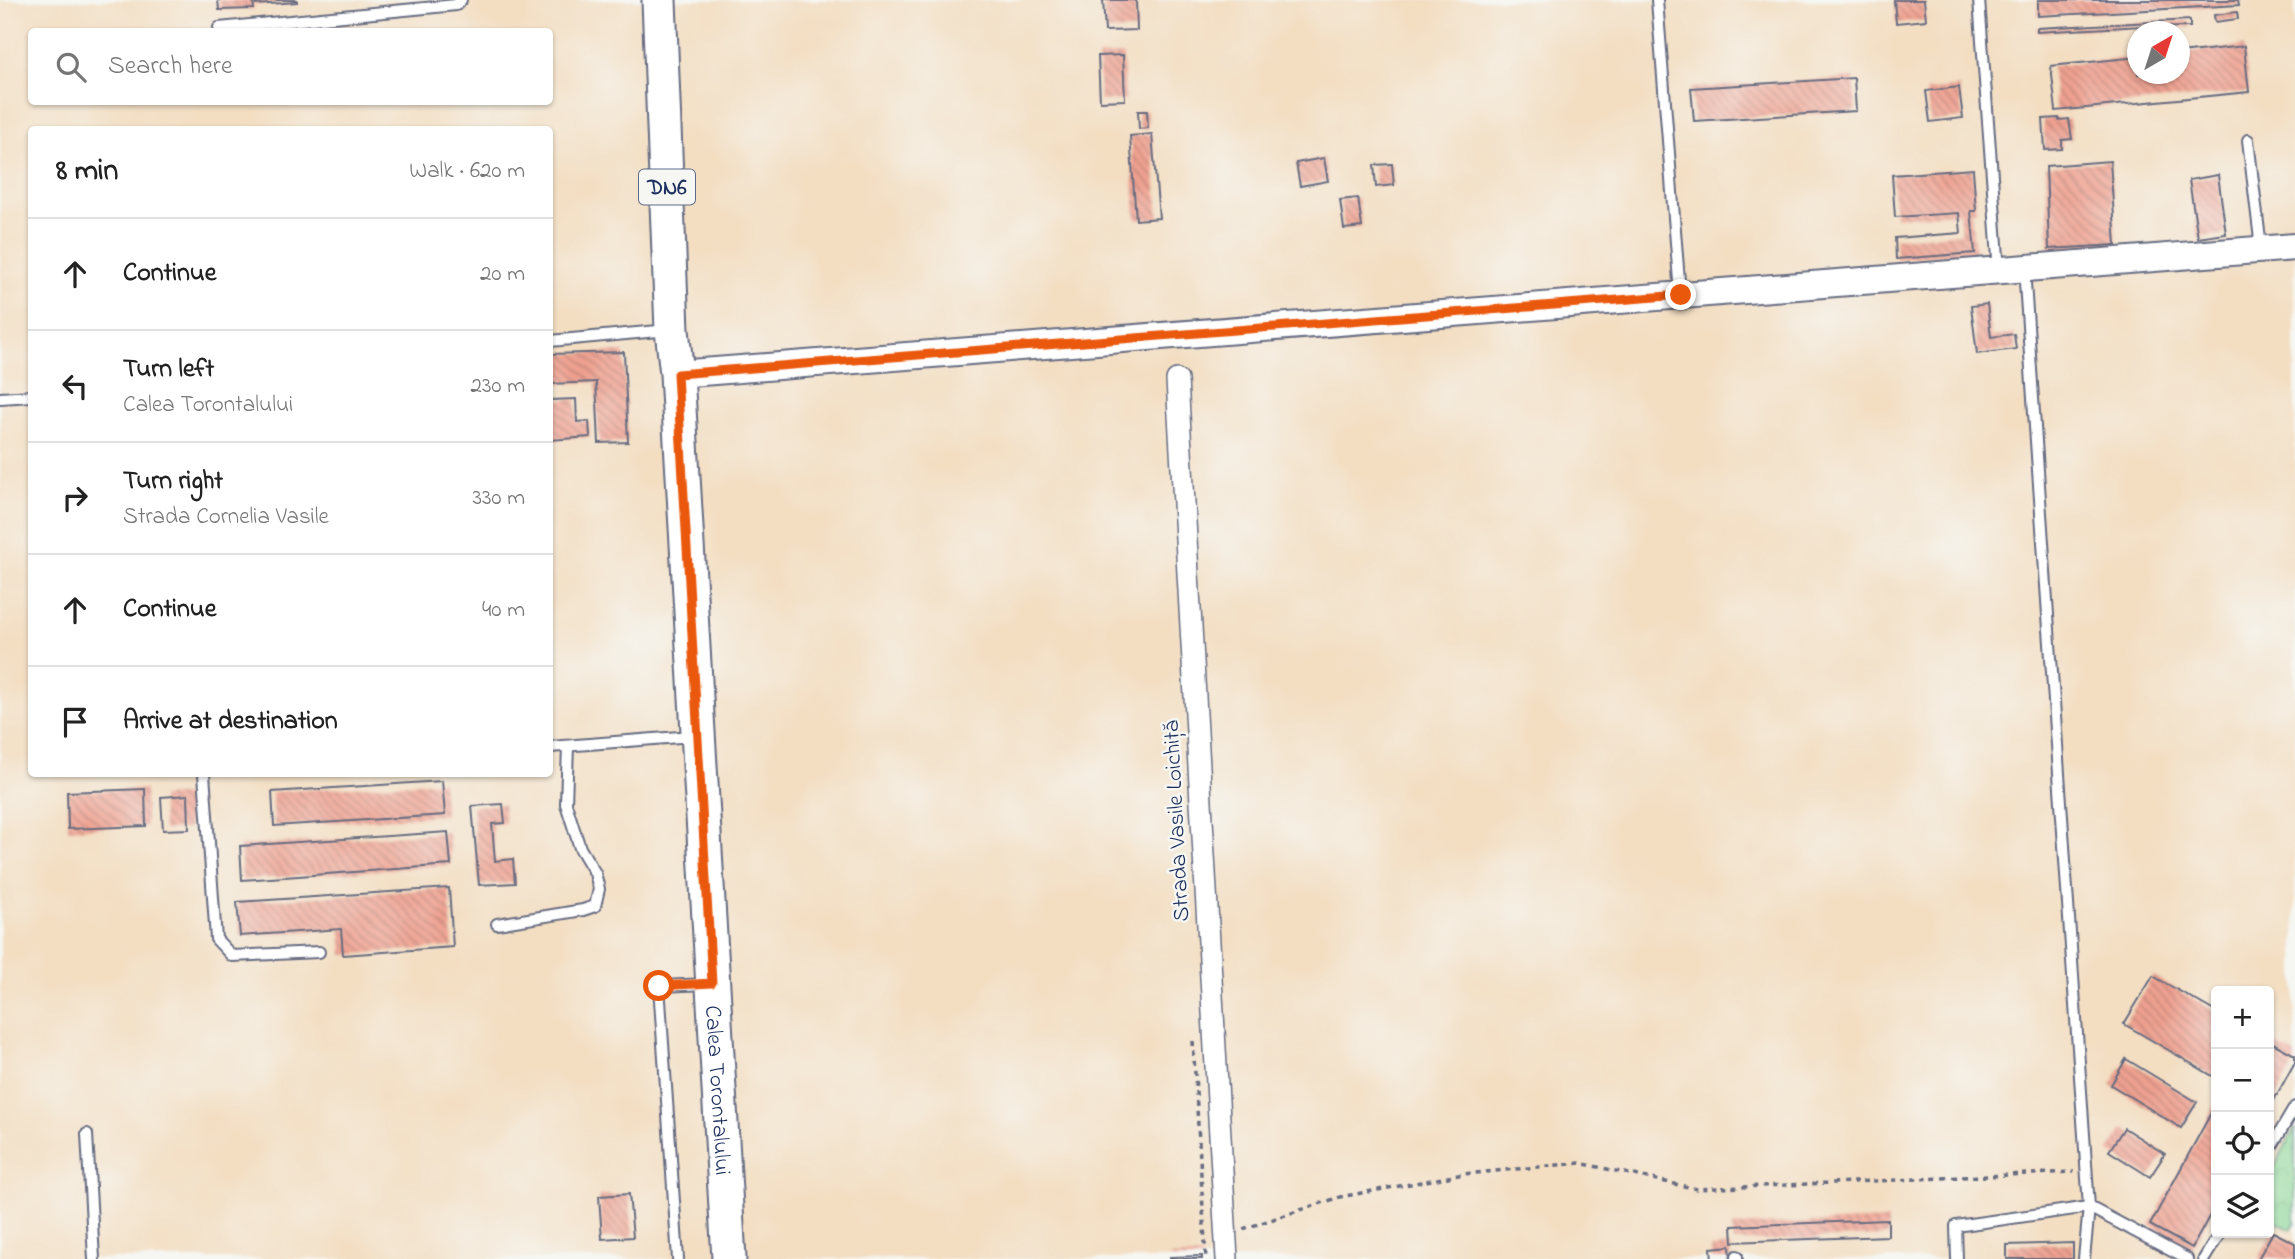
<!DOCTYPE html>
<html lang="en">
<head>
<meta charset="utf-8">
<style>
	:root { --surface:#fff; --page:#f2f2f2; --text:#222; --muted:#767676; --line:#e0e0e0 }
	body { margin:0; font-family:"Indie Flower",sans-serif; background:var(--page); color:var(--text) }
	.controls { position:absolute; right:21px; bottom:21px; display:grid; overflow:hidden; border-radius:7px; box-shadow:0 2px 5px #0004 }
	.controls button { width:63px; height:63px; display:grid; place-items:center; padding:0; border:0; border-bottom:2px solid var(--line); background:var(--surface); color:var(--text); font:35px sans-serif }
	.compass { position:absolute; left:2127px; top:21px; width:63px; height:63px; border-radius:50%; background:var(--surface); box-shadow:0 2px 5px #0004; rotate:39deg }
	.stop { position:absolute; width:21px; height:21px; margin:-16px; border:5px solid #ea580c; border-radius:50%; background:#fff }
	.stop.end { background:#ea580c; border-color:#fff; box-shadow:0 2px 7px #0008 }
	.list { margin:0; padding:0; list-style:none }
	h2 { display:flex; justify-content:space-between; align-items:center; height:91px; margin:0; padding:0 28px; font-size:30px }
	h2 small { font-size:23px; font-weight:400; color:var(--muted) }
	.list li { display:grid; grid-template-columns:46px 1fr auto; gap:21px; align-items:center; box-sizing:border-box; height:112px; padding:0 28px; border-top:2px solid var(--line) }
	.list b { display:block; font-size:26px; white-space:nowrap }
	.list p { margin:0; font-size:23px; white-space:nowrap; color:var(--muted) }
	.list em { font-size:23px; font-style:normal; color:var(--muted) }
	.icon { flex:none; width:38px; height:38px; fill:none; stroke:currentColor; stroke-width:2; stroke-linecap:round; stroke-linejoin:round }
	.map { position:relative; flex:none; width:2295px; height:1259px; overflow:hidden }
	.search { position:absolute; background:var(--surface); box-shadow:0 2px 5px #0004; left:28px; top:28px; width:525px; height:77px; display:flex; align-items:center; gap:18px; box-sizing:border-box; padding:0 24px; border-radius:7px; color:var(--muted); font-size:26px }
	.panel { position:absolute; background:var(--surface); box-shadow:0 2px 5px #0004; left:28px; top:126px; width:525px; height:651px; border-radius:7px }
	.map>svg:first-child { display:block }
</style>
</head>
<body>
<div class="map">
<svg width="2295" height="1259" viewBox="0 0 2295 1259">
	<defs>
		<pattern id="park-crowns" width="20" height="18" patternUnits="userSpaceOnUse" patternTransform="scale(1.75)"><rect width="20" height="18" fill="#87d593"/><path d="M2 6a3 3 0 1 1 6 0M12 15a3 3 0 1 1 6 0" fill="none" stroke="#74b781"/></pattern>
		<pattern id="building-back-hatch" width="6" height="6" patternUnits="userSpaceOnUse" patternTransform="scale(1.75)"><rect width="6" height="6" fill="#efa190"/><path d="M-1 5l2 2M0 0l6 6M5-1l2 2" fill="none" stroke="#c18479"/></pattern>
	</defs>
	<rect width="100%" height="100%" fill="#f6f6f2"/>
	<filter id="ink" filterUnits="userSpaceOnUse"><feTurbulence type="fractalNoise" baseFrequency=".0143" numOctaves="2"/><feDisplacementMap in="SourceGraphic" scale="14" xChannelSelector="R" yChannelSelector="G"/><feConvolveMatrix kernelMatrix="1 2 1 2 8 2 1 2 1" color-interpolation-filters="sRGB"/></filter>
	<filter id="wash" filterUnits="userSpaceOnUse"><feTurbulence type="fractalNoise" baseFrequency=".00686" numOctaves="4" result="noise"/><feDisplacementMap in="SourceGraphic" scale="28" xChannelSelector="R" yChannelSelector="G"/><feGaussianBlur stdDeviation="1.57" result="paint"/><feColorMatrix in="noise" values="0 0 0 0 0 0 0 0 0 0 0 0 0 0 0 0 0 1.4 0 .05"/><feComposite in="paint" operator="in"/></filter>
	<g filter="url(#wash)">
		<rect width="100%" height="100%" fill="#f3dec2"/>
		<polygon fill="url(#park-crowns)" stroke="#518278" stroke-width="2" points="2295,1128 2295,1223 2291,1230 2269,1218 2269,1177"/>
		<g id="blocks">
			<g fill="url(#building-back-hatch)">
				<polygon points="218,0 253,0 254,9 219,10"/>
				<polygon points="255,0 297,0 297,2 256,5"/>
				<polygon points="1103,0 1136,0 1137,30 1105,31"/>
				<polygon points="1894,0 1924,0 1926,20 1896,23"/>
				<polygon points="2038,0 2238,0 2239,5 2038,16"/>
				<polygon points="2237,12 2238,19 2215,22 2214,15"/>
				<polygon points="2190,20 2190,27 2143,28 2143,26 2037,32 2037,28"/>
				<polygon points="2244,46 2249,92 2056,111 2051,66 2138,57 2138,74 2180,74 2180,53"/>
				<polygon points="1123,55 1125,100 1100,101 1098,56"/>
				<polygon points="1854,78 1856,111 1694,121 1691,88"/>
				<polygon points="1959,87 1963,118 1930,122 1926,91"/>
				<polygon points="1138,111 1147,111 1148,128 1139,129"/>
				<polygon points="2059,118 2059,120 2069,119 2072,139 2062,140 2062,149 2045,150 2043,119"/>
				<polygon points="1152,134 1159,218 1136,220 1130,136"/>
				<polygon points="1324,158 1328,181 1300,186 1296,163"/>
				<polygon points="2110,161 2116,245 2049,249 2046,166"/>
				<polygon points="1392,164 1394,185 1376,187 1374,165"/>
				<polygon points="1973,169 1976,211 1971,211 1975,253 1896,259 1895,238 1961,233 1959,213 1895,217 1892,175"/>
				<polygon points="2218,175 2226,234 2198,238 2189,180"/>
				<polygon points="1358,198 1362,227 1344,229 1340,200"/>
				<polygon points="1987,304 1991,337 2014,334 2016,349 1977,354 1971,306"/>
				<polygon points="624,352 628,442 599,443 596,382 550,384 550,354"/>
				<polygon points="576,399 577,422 589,421 590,437 550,440 550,400"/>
				<polygon points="442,781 445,815 274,826 272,792"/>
				<polygon points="145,789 146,826 68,829 67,792"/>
				<polygon points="188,795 189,829 163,830 161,797"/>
				<polygon points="503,804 505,823 492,824 495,861 513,859 515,883 479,885 472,806"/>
				<polygon points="448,832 451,865 242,880 240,846"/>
				<polygon points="449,888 453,947 343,955 341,929 240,936 237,902"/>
				<polygon points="2153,976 2216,1012 2216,1078 2124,1024"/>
				<polygon points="2269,1041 2295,1055 2295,1062 2269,1109"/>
				<polygon points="2126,1059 2197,1102 2181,1128 2111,1085"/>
				<polygon points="2216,1104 2216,1204 2192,1248 2150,1225"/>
				<polygon points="2124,1128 2165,1154 2150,1177 2109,1151"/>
				<polygon points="629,1194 633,1237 602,1239 599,1196"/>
				<polygon points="1888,1220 1888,1236 1733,1242 1732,1226"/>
				<polygon points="2273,1232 2295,1243 2295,1259 2258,1259"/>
				<polygon points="2073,1243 2073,1259 2007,1259 2007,1245"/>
				<polygon points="1730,1246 1731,1259 1712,1259 1711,1248"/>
				<polygon points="1202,1256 1202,1259 1170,1259 1170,1257"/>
			</g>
		</g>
	</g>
	<g filter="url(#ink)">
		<use href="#blocks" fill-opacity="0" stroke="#676c81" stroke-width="2"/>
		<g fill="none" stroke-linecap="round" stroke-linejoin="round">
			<g stroke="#676c81" stroke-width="14">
				<g id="service">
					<polyline points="1657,0 1680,294"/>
					<polyline points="1979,0 1999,271"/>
					<polyline points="219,28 456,5 461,0"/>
					<polyline points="2248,140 2261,248"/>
					<polyline points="2024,268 2089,1207 2084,1259"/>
					<polyline points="550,341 669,330"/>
					<polyline points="0,398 32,396"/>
					<polyline points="550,747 693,736"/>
					<polyline points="204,774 216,939 232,956 319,952"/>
					<polyline points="497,924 583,910 595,906 599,889 595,873 580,848 566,804 568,746"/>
					<polyline points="87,1134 94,1259"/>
					<polyline points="2269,1151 2295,1107"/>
					<polyline points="1737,1256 1737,1259"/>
					<polyline points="678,1259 659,986 709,984"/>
					<polyline points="1957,1259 1956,1226 2089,1207 2187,1259"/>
					<polyline points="2204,1259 2220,1233"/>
				</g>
			</g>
			<g stroke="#676c81" stroke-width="24">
				<polyline id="minor" points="1177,380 1227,1259"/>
			</g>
			<g stroke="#676c81" stroke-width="30">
				<polyline id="tertiary" points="677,374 2295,247"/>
			</g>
			<g stroke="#676c81" stroke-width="37">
				<g id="primary">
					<path id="s1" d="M 659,0 L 672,330 L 677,374 L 729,1259"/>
				</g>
			</g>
			<g stroke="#676c81" stroke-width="3.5" stroke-dasharray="5 5" stroke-linecap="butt">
				<polyline points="1193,1041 1206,1259"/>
				<polyline points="1243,1229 1340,1197 1464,1174 1580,1163 1697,1189 2074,1172"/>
			</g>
			<use href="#service" stroke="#fff" stroke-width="10"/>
			<use href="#minor" stroke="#fff" stroke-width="21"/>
			<use href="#tertiary" stroke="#fff" stroke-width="26"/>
			<use href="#primary" stroke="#fff" stroke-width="33"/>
		</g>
	</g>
	<g fill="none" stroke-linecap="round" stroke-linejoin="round" filter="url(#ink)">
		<polyline stroke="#ea580c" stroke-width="9" points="659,986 712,983 677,374 1681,295"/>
	</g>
	<g text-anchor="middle" stroke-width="5" stroke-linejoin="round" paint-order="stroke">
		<rect fill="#f6f6f2" stroke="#5d6b8a" stroke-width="2" x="639" y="169.5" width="56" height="35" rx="5"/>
		<g font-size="21" font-weight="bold" fill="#1b2f5e">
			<text x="667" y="194">DN6</text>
		</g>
		<g font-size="23" fill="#1b2f5e" stroke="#f6f6f2">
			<text transform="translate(1175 821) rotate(-93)" y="8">Strada Vasile Loichiță</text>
			<text dy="8" stroke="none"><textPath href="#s1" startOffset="1092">Calea Torontalului</textPath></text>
		</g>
	</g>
</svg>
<div class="controls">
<button>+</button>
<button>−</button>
<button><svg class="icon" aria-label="locate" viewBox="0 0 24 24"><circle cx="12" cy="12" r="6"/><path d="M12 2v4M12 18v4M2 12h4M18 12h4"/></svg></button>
<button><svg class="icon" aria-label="layers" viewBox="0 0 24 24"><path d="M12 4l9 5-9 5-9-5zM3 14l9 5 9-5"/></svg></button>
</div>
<svg class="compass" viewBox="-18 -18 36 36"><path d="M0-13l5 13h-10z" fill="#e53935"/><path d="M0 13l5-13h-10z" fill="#767676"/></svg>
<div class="stop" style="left:659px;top:986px"></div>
<div class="stop end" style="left:1681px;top:295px"></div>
<div class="search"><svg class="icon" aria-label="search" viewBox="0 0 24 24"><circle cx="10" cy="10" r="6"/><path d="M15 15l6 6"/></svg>Search here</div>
<section class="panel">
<h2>8 min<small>Walk · 620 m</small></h2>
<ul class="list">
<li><svg class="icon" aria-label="ahead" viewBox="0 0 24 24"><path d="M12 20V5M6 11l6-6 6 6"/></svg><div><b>Continue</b></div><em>20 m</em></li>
<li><svg class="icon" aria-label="left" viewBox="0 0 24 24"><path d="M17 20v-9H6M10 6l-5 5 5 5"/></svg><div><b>Turn left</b><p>Calea Torontalului</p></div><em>230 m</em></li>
<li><svg class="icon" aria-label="right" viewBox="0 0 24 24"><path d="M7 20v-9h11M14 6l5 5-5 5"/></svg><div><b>Turn right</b><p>Strada Cornelia Vasile</p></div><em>330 m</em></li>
<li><svg class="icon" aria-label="ahead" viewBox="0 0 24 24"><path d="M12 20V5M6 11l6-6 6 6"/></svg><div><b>Continue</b></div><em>40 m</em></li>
<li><svg class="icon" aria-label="arrive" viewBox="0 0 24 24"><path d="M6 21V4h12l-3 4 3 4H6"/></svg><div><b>Arrive at destination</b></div></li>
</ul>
</section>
</div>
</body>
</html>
